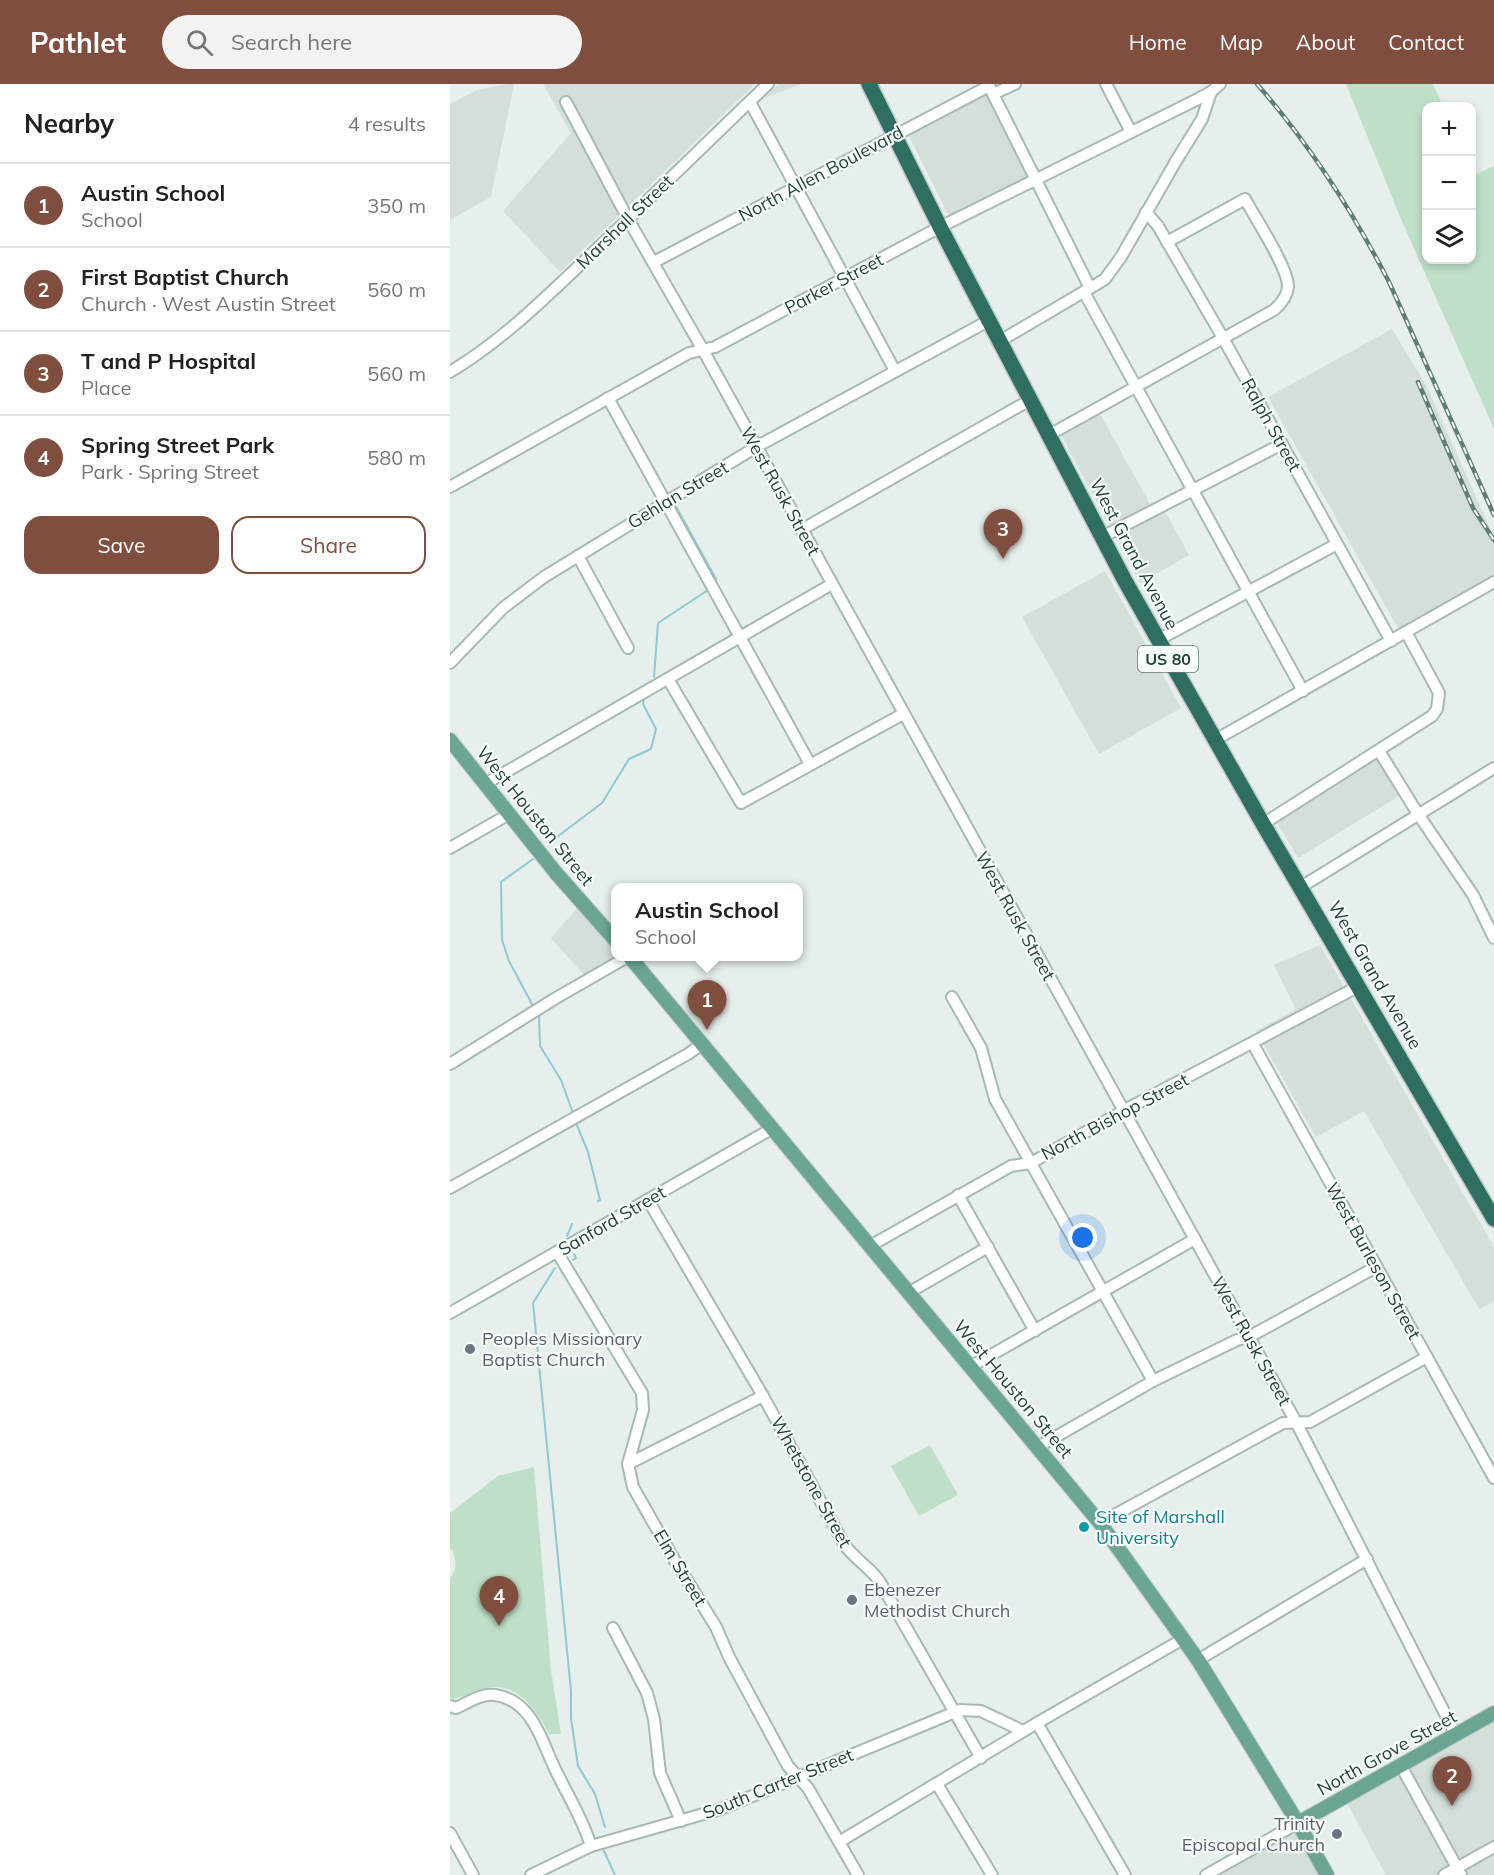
<!DOCTYPE html>
<html lang="en">
<head>
<meta charset="utf-8">
<style>
	:root { --surface:#fff; --page:#f2f2f2; --text:#202124; --muted:#757577; --line:#e0e0e0; --accent:#7f4e3f }
	body { margin:0; font-family:Mulish,sans-serif; background:var(--page); color:var(--text) }
	.controls { position:absolute; right:18px; top:18px; display:grid; overflow:hidden; border-radius:12px; box-shadow:0 3px 9px #0003 }
	.controls button { width:54px; height:54px; display:grid; place-items:center; padding:0; border:0; border-bottom:2px solid var(--line); background:var(--surface); color:var(--text); font:30px sans-serif }
	.you { position:absolute; left:633px; top:1154px; width:21px; height:21px; margin:-15px; border:4px solid #fff; border-radius:50%; background:#1a73e8; box-shadow:0 0 0 9px #1a73e833 }
	.badge { display:grid; place-items:center; width:39px; height:39px; border-radius:50%; background:var(--accent); color:#fff; font-size:20px; font-weight:700 }
	.pin { position:absolute; translate:-50% -50px; filter:drop-shadow(0 2px 3px #0008) }
	.pin::after { content:''; position:absolute; top:32px; width:21px; height:18px; background:inherit; clip-path:polygon(0 0,100% 0,50% 100%) }
	.popup { position:absolute; left:161px; top:799px; width:192px; height:78px; box-sizing:border-box; display:grid; place-content:center; border-radius:12px; background:var(--surface); filter:drop-shadow(0 2px 4px #0005); font-size:20px; white-space:nowrap; color:var(--muted) }
	.popup b { font-size:22px; color:var(--text) }
	.popup::after { content:''; position:absolute; left:50%; top:100%; margin-left:-12px; border:12px solid transparent; border-top-color:var(--surface) }
	.list { margin:0; padding:0; list-style:none }
	h2 { display:flex; justify-content:space-between; align-items:center; height:78px; margin:0; padding:0 24px; font-size:26px }
	h2 small { font-size:20px; font-weight:400; color:var(--muted) }
	.list li { display:grid; grid-template-columns:39px 1fr auto; gap:18px; align-items:center; box-sizing:border-box; height:84px; padding:0 24px; border-top:2px solid var(--line) }
	.list b { display:block; font-size:22px; white-space:nowrap }
	.list p { margin:0; font-size:20px; white-space:nowrap; color:var(--muted) }
	.list em { font-size:20px; font-style:normal; color:var(--muted) }
	.actions { display:flex; gap:12px; padding:18px 24px }
	.actions a { flex:1; padding:14px 0; border:2px solid var(--accent); border-radius:18px; text-align:center; font-size:21px; color:var(--accent) }
	.actions .main { background:var(--accent); color:#fff }
	.icon { flex:none; width:33px; height:33px; fill:none; stroke:currentColor; stroke-width:2; stroke-linecap:round; stroke-linejoin:round }
	.map { position:relative; flex:none; width:1044px; height:1791px; overflow:hidden }
	header { display:flex; align-items:center; gap:36px; box-sizing:border-box; height:84px; padding:0 30px; background:var(--accent); color:#fff }
	header strong { font-size:28px }
	nav { display:flex; gap:33px; margin-inline-start:auto; font-size:21px }
	.search { width:420px; height:54px; background:var(--page); display:flex; align-items:center; gap:15px; box-sizing:border-box; padding:0 21px; border-radius:33px; color:var(--muted); font-size:22px }
	main { display:flex }
	aside { flex:1; background:var(--surface) }
	.map>svg:first-child { display:block }
</style>
</head>
<body>
<header>
<strong>Pathlet</strong>
<div class="search"><svg class="icon" aria-label="search" viewBox="0 0 24 24"><circle cx="10" cy="10" r="6"/><path d="M15 15l6 6"/></svg>Search here</div>
<nav><a>Home</a><a>Map</a><a>About</a><a>Contact</a></nav>
</header>
<main>
<aside>
<h2>Nearby<small>4 results</small></h2>
<ul class="list">
<li><span class="badge">1</span><div><b>Austin School</b><p>School</p></div><em>350 m</em></li>
<li><span class="badge">2</span><div><b>First Baptist Church</b><p>Church · West Austin Street</p></div><em>560 m</em></li>
<li><span class="badge">3</span><div><b>T and P Hospital</b><p>Place</p></div><em>560 m</em></li>
<li><span class="badge">4</span><div><b>Spring Street Park</b><p>Park · Spring Street</p></div><em>580 m</em></li>
</ul>
<div class="actions"><a class="main">Save</a><a>Share</a></div>
</aside>
<div class="map">
<svg width="1044" height="1791" viewBox="0 0 1044 1791">
	<rect width="100%" height="100%" fill="#e6efeb"/>
	<g fill="#d4dfda">
		<polygon points="58,0 64,0 41,113 0,136 0,20 27,6"/>
		<polygon points="93,0 305,0 110,188 53,127 121,49"/>
		<polygon points="329,0 352,0 314,14"/>
		<polygon points="538,6 580,91 499,132 456,46"/>
		<polygon points="942,245 976,301 1044,453 1044,493 949,546 818,313"/>
		<polygon points="648,326 701,422 710,418 739,471 690,499 609,347"/>
		<polygon points="655,487 731,624 649,670 572,533"/>
		<polygon points="929,671 952,710 848,774 825,735"/>
		<polygon points="129,822 165,867 166,872 170,873 176,879 142,900 101,854"/>
		<polygon points="870,861 1044,1163 1044,1218 1029,1225 914,1027 866,1053 806,947 846,925 824,881"/>
		<polygon points="1044,1636 1044,1791 936,1791 896,1717"/>
		<polygon points="845,1744 870,1791 760,1791"/>
	</g>
	<g fill="#bfe0c8">
		<polygon points="896,0 983,0 993,22 976,22 976,176 1022,176 1022,87 1024,91 1044,82 1044,345 951,135"/>
		<polygon points="480,1361 508,1411 469,1432 441,1382"/>
		<path d="M 84,1383 L 101,1586 L 111,1650 L 99,1650 C 88,1629 70,1601 43,1603 C 28,1604 16,1614 1,1615 L 0,1613 L 0,1494 C 8,1486 7,1472 0,1464 L 0,1429 L 48,1392 Z"/>
	</g>
	<g fill="none" stroke-linecap="round" stroke-linejoin="round">
		<g stroke="#8ec9d4" stroke-width="2">
			<polyline points="266,500 266,495 224,419 301,373"/>
			<polyline points="204,593 208,539 258,506"/>
			<polyline points="99,759 152,719 179,675 201,665 206,645 193,620 194,615"/>
			<polyline points="83,922 59,877 52,856 51,798 83,775"/>
			<polyline points="89,932 90,962 111,996 123,1029"/>
			<polyline points="126,1039 138,1068 150,1116 148,1117"/>
			<polyline points="117,1152 122,1140"/>
			<polyline points="123,1176 126,1174 124,1170"/>
			<polyline points="105,1184 83,1219 121,1607 121,1634 128,1682 145,1710 155,1743"/>
			<polyline points="154,1767 165,1791"/>
		</g>
		<g stroke="#a8b8b2" stroke-width="14">
			<g id="minor">
				<polyline points="538,0 640,204"/>
				<polyline points="656,0 681,48"/>
				<polyline points="543,10 565,0"/>
				<polyline points="116,18 178,135 253,266 846,1338 1006,1651"/>
				<polyline points="300,18 445,287"/>
				<polyline points="696,128 708,142 773,254 941,557"/>
				<polyline points="204,178 539,2"/>
				<polyline points="634,208 853,607"/>
				<polyline points="550,257 647,200 655,195 671,173 726,77 752,35 761,8"/>
				<path d="M 0,288 C 50,258 91,218 133,178 C 196,119 256,59 318,0"/>
				<polyline points="158,314 360,680"/>
				<path d="M 599,351 L 824,226 C 831,220 837,213 838,203 C 839,185 804,132 795,115 L 717,158"/>
				<polyline points="0,403 239,269 265,263 490,143 746,16 761,8 770,0"/>
				<polyline points="351,446 580,316"/>
				<polyline points="652,453 832,360"/>
				<polyline points="128,472 178,564"/>
				<polyline points="708,556 887,460"/>
				<polyline points="0,579 53,524 94,493 306,363 540,236"/>
				<polyline points="218,595 291,719 453,630"/>
				<polyline points="765,656 1044,498"/>
				<polyline points="929,667 968,730 1023,811 1044,854"/>
				<polyline points="35,700 382,500"/>
				<polyline points="813,740 982,632 987,625 989,609 956,548"/>
				<polyline points="0,764 59,730"/>
				<polyline points="851,803 1044,684"/>
				<polyline points="502,913 531,964 545,1015 703,1297"/>
				<polyline points="803,960 1044,1394"/>
				<polyline points="0,980 106,914 179,872"/>
				<polyline points="0,1104 238,970 252,960"/>
				<polyline points="508,1111 585,1247"/>
				<path d="M 198,1116 L 313,1312 L 394,1460 C 404,1475 420,1483 430,1498 L 531,1674"/>
				<polyline points="420,1162 561,1082 581,1079 673,1027 909,902"/>
				<polyline points="107,1168 192,1309 193,1326 178,1380 183,1403 225,1477 266,1543 279,1573 338,1682 358,1704 408,1791"/>
				<polyline points="458,1209 538,1163"/>
				<polyline points="0,1229 323,1044"/>
				<polyline points="520,1283 745,1155"/>
				<polyline points="588,1363 703,1297 787,1256 799,1253 926,1183"/>
				<polyline points="178,1380 313,1312"/>
				<polyline points="650,1439 833,1339 860,1338 977,1273"/>
				<polyline points="163,1544 197,1609 204,1635 210,1689 231,1737"/>
				<polyline points="748,1576 917,1475"/>
				<path d="M 0,1622 L 6,1624 C 18,1619 31,1609 45,1611 C 85,1617 92,1661 108,1691 C 120,1715 133,1736 141,1762"/>
				<polyline points="587,1639 675,1791"/>
				<polyline points="951,1682 1011,1791"/>
				<polyline points="487,1700 542,1791"/>
				<polyline points="0,1749 23,1791"/>
				<polyline points="389,1758 587,1639 733,1555"/>
				<polyline points="81,1791 141,1762 271,1725 510,1626 531,1627 573,1647"/>
				<polyline points="756,1791 848,1739"/>
				<polyline points="994,1791 1044,1763"/>
			</g>
		</g>
		<g stroke="#c2cac8" stroke-width="16">
			<g id="major">
				<polyline points="0,656 106,789 166,857"/>
				<polyline points="179,872 650,1439 748,1576 848,1739 877,1791"/>
				<polyline points="848,1739 1044,1629"/>
			</g>
		</g>
		<g stroke="#c2cac8" stroke-width="18">
			<polyline id="highway" points="419,0 490,143 675,497 813,740 1044,1135"/>
		</g>
		<use href="#minor" stroke="#fff" stroke-width="10"/>
		<use href="#major" stroke="#6aa596" stroke-width="14"/>
		<use href="#highway" stroke="#2f6f62" stroke-width="15"/>
		<g stroke="#5f7d75" stroke-width="4.5">
			<g id="rail">
				<path d="M 807,0 C 860,61 902,126 939,198 L 1044,431"/>
				<polyline points="968,298 1023,424 1044,456"/>
			</g>
		</g>
		<use href="#rail" stroke="#f7fbf9" stroke-width="2" stroke-dasharray="7" stroke-linecap="butt"/>
	</g>
	<g fill="#6b7280" stroke="#f7fbf9" stroke-width="2">
		<circle cx="20" cy="1265" r="6"/>
		<circle cx="402" cy="1516" r="6"/>
		<circle cx="887" cy="1750" r="6"/>
	</g>
	<circle fill="#0f9aa8" stroke="#f7fbf9" stroke-width="2" cx="634" cy="1443" r="6"/>
	<g text-anchor="middle" stroke-width="4.5" stroke-linejoin="round" paint-order="stroke">
		<rect fill="#f7fbf9" stroke="#637a73" stroke-width="1.5" x="688" y="562" width="60" height="26" rx="4.5"/>
		<g font-size="16" font-weight="bold" fill="#24423a">
			<text x="718" y="581">US 80</text>
		</g>
		<g font-size="18" fill="#24423a" stroke="#f7fbf9">
			<text transform="translate(371 90) rotate(-28)" y="6">North Allen Boulevard</text>
			<text transform="translate(175 138) rotate(-44)" y="6">Marshall Street</text>
			<text transform="translate(384 200) rotate(-28)" y="6">Parker Street</text>
			<text transform="translate(821 341) rotate(61)" y="6">Ralph Street</text>
			<text transform="translate(330 407) rotate(61)" y="6">West Rusk Street</text>
			<text transform="translate(228 411) rotate(-31)" y="6">Gehlan Street</text>
			<text transform="translate(684 470) rotate(62)" y="6">West Grand Avenue</text>
			<text transform="translate(85 732) rotate(51)" y="6">West Houston Street</text>
			<text transform="translate(565 832) rotate(61)" y="6">West Rusk Street</text>
			<text transform="translate(925 891) rotate(60)" y="6">West Grand Avenue</text>
			<text transform="translate(665 1033) rotate(-28)" y="6">North Bishop Street</text>
			<text transform="translate(162 1137) rotate(-30)" y="6">Sanford Street</text>
			<text transform="translate(923 1177) rotate(61)" y="6">West Burleson Street</text>
			<text transform="translate(801 1257) rotate(61)" y="6">West Rusk Street</text>
			<text transform="translate(563 1305) rotate(50)" y="6">West Houston Street</text>
			<text transform="translate(361 1398) rotate(61)" y="6">Whetstone Street</text>
			<text transform="translate(230 1484) rotate(59)" y="6">Elm Street</text>
			<text transform="translate(937 1669) rotate(-29)" y="6">North Grove Street</text>
			<text transform="translate(328 1700) rotate(-22)" y="6">South Carter Street</text>
		</g>
		<g font-size="18" fill="#5b616d" stroke="#f7fbf9" text-anchor="start">
			<text x="32" y="1261">Peoples Missionary<tspan x="32" dy="21">Baptist Church</tspan></text>
			<text x="414" y="1512">Ebenezer<tspan x="414" dy="21">Methodist Church</tspan></text>
			<text x="875" y="1746" text-anchor="end">Trinity<tspan x="875" dy="21">Episcopal Church</tspan></text>
		</g>
		<g font-size="18" fill="#0d838f" stroke="#f7fbf9" text-anchor="start">
			<text x="646" y="1439">Site of Marshall<tspan x="646" dy="21">University</tspan></text>
		</g>
	</g>
</svg>
<div class="controls">
<button>+</button>
<button>−</button>
<button><svg class="icon" aria-label="layers" viewBox="0 0 24 24"><path d="M12 4l9 5-9 5-9-5zM3 14l9 5 9-5"/></svg></button>
</div>
<div class="you"></div>
<div class="pin badge" style="left:257px;top:946px">1</div>
<div class="popup"><b>Austin School</b>School</div>
<div class="pin badge" style="left:1002px;top:1722px">2</div>
<div class="pin badge" style="left:553px;top:475px">3</div>
<div class="pin badge" style="left:49px;top:1542px">4</div>
</div>
</main>
</body>
</html>
